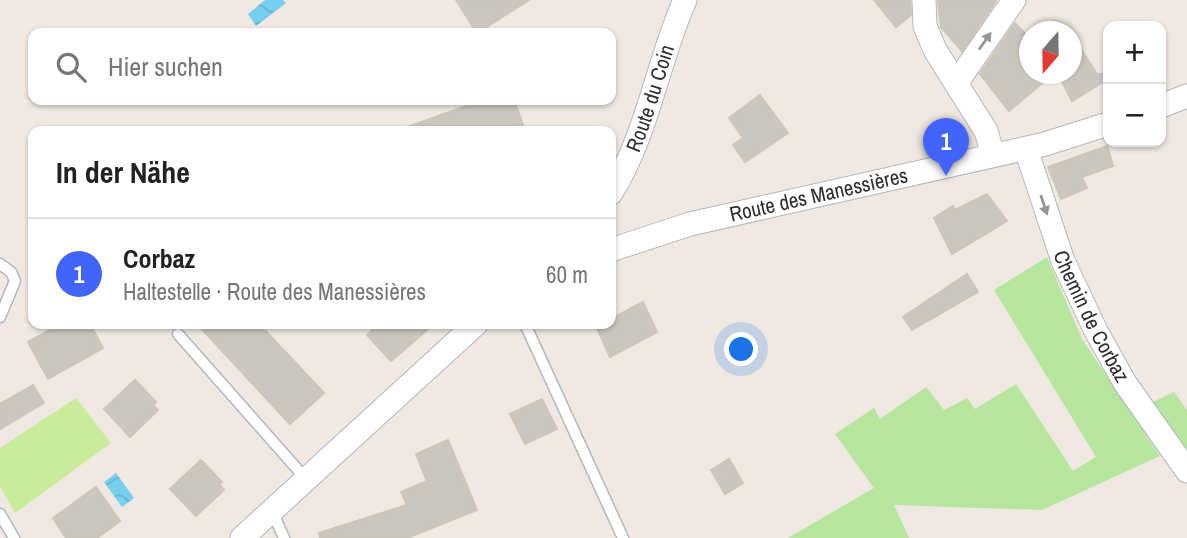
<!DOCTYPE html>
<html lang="de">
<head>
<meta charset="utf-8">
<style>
	:root { --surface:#fff; --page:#f6f6f6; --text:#222; --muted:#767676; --line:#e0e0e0; --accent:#4264fb }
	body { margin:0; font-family:"Archivo Narrow",sans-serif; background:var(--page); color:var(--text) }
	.controls { position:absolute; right:21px; top:21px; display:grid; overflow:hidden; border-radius:14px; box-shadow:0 2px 5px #0004 }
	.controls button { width:63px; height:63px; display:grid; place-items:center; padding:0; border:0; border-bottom:2px solid var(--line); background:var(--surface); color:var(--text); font:35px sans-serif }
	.compass { position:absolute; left:1019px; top:21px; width:63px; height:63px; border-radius:50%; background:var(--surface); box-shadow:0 2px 5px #0004; rotate:200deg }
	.you { position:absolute; left:742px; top:350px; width:24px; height:24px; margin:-18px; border:5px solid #fff; border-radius:50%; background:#1a73e8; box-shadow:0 0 0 10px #1a73e833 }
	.badge { display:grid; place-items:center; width:46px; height:46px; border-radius:50%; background:var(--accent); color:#fff; font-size:23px; font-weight:700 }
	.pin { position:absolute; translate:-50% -58px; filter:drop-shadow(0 2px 4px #0008) }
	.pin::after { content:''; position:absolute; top:37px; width:24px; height:21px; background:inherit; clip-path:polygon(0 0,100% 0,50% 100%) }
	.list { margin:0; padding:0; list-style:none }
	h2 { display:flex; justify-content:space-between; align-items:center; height:91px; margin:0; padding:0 28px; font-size:30px }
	h2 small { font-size:23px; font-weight:400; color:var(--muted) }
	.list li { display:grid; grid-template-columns:46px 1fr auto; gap:21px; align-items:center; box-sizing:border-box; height:112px; padding:0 28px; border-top:2px solid var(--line) }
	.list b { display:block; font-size:26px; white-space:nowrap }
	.list p { margin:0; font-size:23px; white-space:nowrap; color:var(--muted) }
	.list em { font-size:23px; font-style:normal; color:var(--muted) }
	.icon { flex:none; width:38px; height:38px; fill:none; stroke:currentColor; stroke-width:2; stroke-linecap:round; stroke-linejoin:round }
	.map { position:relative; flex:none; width:1187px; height:538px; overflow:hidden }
	.search { position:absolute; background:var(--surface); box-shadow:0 2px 5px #0004; left:28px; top:28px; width:588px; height:77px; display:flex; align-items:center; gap:18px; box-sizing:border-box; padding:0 24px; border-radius:14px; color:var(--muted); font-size:26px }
	.panel { position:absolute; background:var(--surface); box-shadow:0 2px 5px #0004; left:28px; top:126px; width:588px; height:203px; border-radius:14px }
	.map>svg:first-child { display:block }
</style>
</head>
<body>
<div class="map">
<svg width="1187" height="538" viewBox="0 0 1187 538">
	<defs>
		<pattern id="water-waves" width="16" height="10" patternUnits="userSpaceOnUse" patternTransform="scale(1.75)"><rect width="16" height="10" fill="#75cff0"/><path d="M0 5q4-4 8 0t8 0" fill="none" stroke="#66b2ce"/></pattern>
	</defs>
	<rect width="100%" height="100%" fill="#efe9e1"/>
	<g fill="#b6e59e">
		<polygon points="1047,257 1082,339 1160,456 1042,510 894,505 909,538 788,538 874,488 835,434 874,408 880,419 926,387 944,410 967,398 975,409 1016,384 1073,471 1096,457 994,290"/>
		<polygon points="1174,392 1187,410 1187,453 1151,403"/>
	</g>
	<polygon fill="#c9ec9a" points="76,398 111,443 15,513 0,486 0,448"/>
	<g fill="url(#water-waves)">
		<polygon points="265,0 283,0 286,3 256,26 248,14"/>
		<polygon points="116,473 134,498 122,507 104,482"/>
	</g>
	<g fill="#cbc7bf" stroke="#cbc5ba" stroke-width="2">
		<polygon points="456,0 529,0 477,33"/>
		<polygon points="874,0 910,0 911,15 896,27"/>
		<polygon points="938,0 995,0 996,1 962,51 941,27"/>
		<polygon points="1015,23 1030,39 1030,74 1053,74 1009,111 980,74"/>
		<polygon points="1072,35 1097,74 1108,74 1108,79 1072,101 1058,74 1072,74"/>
		<polygon points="760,95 788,133 745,162 733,145 743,138 729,118"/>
		<polygon points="493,100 514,100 524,127 510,131 405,131 404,128 475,103 476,105"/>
		<polygon points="1107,146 1113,166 1082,177 1087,188 1061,199 1048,167"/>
		<polygon points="987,194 1007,221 952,254 934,218 953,206 955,210"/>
		<polygon points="967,274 978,292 912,330 903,317"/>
		<polygon points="643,302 657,332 610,357 596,326 611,324 611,319"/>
		<polygon points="61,324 90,324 103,348 48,379 28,342"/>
		<polygon points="197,324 259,324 324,393 290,424"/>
		<polygon points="380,324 434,324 391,361 367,335"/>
		<polygon points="135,380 156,402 153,405 158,410 130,437 104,409"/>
		<polygon points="33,385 44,403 0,429 0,404"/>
		<polygon points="542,399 557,429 525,444 510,414"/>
		<polygon points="448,440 477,510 407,538 320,538 319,533 407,505 401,492 427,481 416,454"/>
		<polygon points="729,459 743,483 725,494 711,470"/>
		<polygon points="201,460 222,482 219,484 224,490 196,516 170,489"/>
		<polygon points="96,487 120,521 97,538 66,538 53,518"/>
	</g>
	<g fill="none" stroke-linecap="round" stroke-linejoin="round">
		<g stroke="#b4b7c1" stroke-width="13">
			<g id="service">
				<polyline points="0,264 11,272 15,281 0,317"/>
				<polyline points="525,324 623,538"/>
				<polyline points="178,334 306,479"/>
				<polyline points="272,511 284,538"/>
				<polyline points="0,514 14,538"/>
			</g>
		</g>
		<g stroke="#b4b7c1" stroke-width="25">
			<g id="minor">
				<polyline points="924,0 925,26 935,50 986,131 993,155"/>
				<polyline points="957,82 1014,0"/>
				<polyline points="1161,106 1187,96"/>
				<path id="s1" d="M 1026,149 L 1063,261 L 1096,331 L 1125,383 L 1187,471"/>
				<path id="s2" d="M 611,193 C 648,134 657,63 685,0"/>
				<path id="s3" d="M 611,250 L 690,224 L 1045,144 L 1108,124"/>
				<polyline points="242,538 476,324"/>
			</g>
		</g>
		<use href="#service" stroke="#fff" stroke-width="10"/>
		<use href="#minor" stroke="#fff" stroke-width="23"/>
	</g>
	<defs><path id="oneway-solid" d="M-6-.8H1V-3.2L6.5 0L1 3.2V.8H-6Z" transform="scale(1.75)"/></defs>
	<g fill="#969696">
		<use href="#oneway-solid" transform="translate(985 41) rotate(-55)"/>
		<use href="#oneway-solid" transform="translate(1044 205) rotate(72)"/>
	</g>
	<g text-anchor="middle" stroke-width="6" stroke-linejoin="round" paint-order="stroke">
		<g font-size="21" fill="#2e2e2e" stroke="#fff">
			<text dy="7" stroke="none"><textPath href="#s2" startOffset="103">Route du Coin</textPath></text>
			<text dy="7" stroke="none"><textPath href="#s3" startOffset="215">Route des Manessières</textPath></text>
			<text dy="7" stroke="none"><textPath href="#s1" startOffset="180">Chemin de Corbaz</textPath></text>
		</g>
	</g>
</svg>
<div class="controls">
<button>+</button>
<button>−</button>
</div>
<svg class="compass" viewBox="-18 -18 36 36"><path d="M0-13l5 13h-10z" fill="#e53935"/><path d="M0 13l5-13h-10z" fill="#767676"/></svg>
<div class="you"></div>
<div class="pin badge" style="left:946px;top:176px">1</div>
<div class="search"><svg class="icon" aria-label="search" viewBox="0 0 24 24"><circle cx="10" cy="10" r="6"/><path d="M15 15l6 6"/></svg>Hier suchen</div>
<section class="panel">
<h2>In der Nähe<small></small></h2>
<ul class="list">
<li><span class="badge">1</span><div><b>Corbaz</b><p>Haltestelle · Route des Manessières</p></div><em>60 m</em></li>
</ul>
</section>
</div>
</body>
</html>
